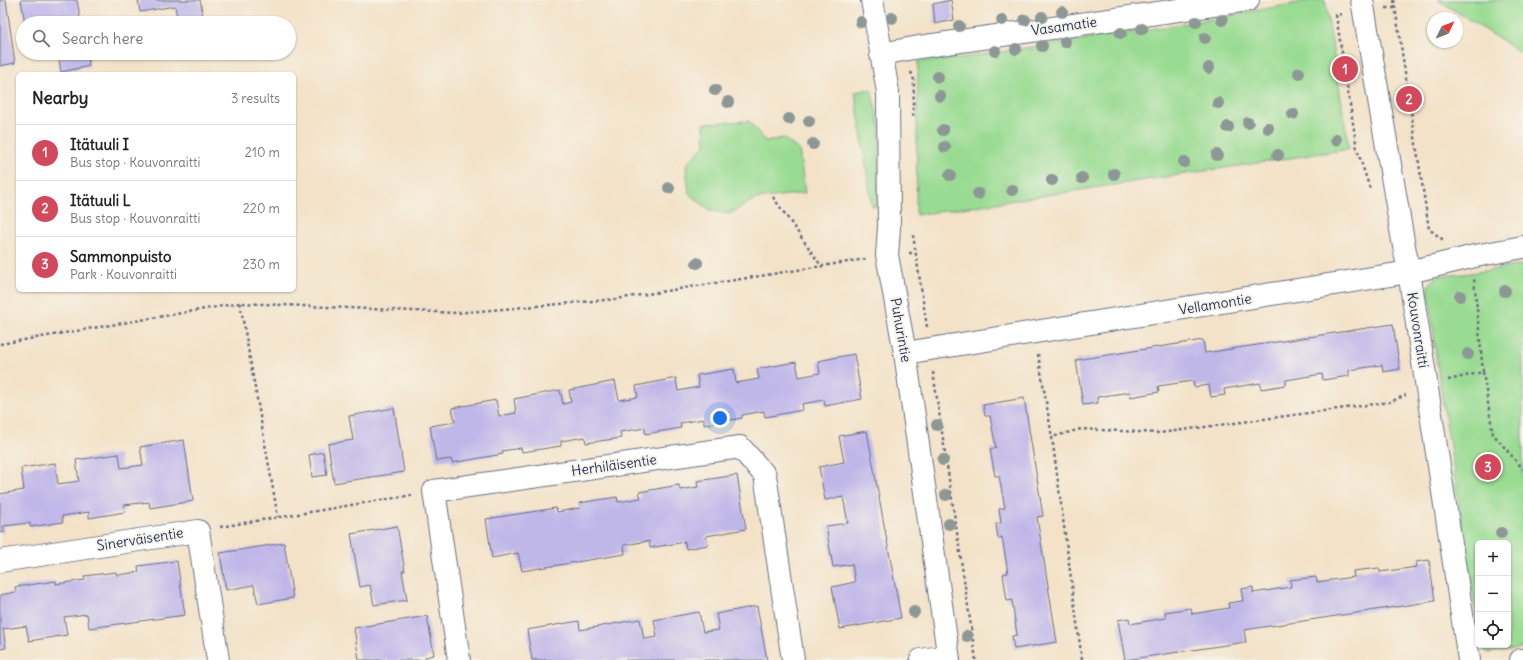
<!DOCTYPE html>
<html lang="en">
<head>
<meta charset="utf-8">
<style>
	:root { --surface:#fff; --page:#f2f2f2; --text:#222; --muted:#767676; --line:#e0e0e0; --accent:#d1495b }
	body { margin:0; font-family:Delius,sans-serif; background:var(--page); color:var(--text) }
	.controls { position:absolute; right:12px; bottom:12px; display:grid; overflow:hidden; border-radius:6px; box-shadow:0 1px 3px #0004 }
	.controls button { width:36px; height:36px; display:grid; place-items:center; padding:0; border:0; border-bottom:1px solid var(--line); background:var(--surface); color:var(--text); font:20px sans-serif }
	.compass { position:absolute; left:1427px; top:12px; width:36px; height:36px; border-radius:50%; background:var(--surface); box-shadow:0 1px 3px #0004; rotate:47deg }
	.you { position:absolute; left:720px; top:418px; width:14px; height:14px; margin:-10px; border:3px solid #fff; border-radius:50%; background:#1a73e8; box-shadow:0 0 0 6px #1a73e833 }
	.badge { display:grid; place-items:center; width:26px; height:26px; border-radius:50%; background:var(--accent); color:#fff; font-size:13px; font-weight:700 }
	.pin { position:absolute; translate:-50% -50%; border:2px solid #fff; box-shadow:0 1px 4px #0006 }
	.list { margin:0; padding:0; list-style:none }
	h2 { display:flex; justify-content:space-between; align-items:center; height:52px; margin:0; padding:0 16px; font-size:17px }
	h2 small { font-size:13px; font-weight:400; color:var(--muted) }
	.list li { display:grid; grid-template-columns:26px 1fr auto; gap:12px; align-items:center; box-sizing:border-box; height:56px; padding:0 16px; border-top:1px solid var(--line) }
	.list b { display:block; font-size:15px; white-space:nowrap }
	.list p { margin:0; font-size:13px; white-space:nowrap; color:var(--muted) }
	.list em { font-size:13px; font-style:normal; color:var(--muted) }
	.icon { flex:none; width:22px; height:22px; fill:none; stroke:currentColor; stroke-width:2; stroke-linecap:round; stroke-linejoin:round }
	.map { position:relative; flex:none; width:1523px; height:660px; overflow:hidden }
	.search { position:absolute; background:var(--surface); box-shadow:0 1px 3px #0004; left:16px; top:16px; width:280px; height:44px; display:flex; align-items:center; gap:10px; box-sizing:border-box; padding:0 14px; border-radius:22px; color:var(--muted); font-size:15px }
	.panel { position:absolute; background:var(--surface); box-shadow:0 1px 3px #0004; left:16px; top:72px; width:280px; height:220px; border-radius:6px }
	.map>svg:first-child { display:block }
</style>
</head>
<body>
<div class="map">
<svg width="1523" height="660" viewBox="0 0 1523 660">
	<rect width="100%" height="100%" fill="#f7f3e8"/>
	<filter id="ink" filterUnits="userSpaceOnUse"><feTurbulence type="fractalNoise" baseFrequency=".025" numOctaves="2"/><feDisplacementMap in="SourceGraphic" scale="8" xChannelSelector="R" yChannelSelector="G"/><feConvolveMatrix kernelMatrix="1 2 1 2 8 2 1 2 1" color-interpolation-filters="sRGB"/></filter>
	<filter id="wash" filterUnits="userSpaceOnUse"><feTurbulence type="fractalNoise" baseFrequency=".012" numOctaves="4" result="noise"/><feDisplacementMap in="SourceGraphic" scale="16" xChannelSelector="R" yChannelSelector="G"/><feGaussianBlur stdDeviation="0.9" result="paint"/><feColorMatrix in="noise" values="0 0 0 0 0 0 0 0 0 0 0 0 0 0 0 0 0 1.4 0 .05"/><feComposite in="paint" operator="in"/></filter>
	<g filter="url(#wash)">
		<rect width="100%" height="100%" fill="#f3e2c8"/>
		<g fill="#99db92" stroke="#5a8578">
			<polygon points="1314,0 1325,0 1349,149 916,215 918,61 953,59 1183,24"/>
			<polygon points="1438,0 1523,0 1523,54"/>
			<polygon points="871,89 880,127 878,206 872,206 855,92"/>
			<polygon points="749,121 766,142 783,138 799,150 805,193 755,199 729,214 710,210 689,194 686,165 705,145 704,123"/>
			<path d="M 1523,265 L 1523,648 L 1488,653 L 1481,647 L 1481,645 L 1508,645 L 1508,543 L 1478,543 L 1478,627 L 1437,364 L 1428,286 L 1437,276 C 1466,275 1494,269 1523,265 Z"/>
		</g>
		<g id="blocks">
			<g fill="#c0b7e9">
				<polygon points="0,0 6,0 15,63 0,66"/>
				<polygon points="21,0 77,0 81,23 25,23"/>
				<polygon points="138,0 200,0 204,23 178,23 175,6 140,12"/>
				<polygon points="951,0 954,20 935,24 933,4"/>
				<polygon points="58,53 87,53 89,66 61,72"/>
				<polygon points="1393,324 1400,369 1383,372 1382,365 1349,370 1349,376 1323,380 1322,374 1286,380 1286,385 1261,389 1260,383 1224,389 1225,395 1211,397 1209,385 1194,387 1193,381 1158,386 1159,392 1131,397 1130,392 1097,397 1098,403 1083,405 1076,360 1203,340 1205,353"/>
				<polygon points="854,354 862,399 825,406 824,400 802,404 803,410 765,417 764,411 742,415 742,418 704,425 704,419 680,423 681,428 645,434 645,428 620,432 621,438 586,443 585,437 561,441 561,446 522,452 521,448 502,451 503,454 452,463 451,459 436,461 430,426 455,422 452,408 496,400 499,416 516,413 514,399 560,390 563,404 571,402 569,390 615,381 619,400 638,397 636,386 676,378 678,391 699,387 697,375 734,369 736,383 759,379 757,369 796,362 799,377 820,373 818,361"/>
				<polygon points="1024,398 1043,516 1037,517 1057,642 1014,649 1012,636 1017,635 1012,600 1007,601 1003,574 1008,573 1002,537 998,538 996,524 1001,523 999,509 1005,508 999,476 995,476 990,449 996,448 990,416 985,416 983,405"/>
				<polygon points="394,408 404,472 334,483 328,444 353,440 349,416"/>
				<polygon points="867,431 901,618 840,629 832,587 855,582 852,564 833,567 826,526 848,523 843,497 825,500 819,467 844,462 839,436"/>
				<polygon points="184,440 193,501 150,508 149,502 124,505 125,512 89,518 89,512 62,516 63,522 30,527 30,523 3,526 4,532 0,533 0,494 24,490 21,468 55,463 58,484 79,481 76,460 119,454 121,468 143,465 140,447"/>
				<polygon points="323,452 327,475 312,477 309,455"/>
				<polygon points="737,475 746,529 706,536 708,545 686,549 685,542 650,548 649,541 624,545 625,554 522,571 518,553 492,558 486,519 556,508 557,512 580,508 579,503 617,497 618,502 641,498 639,492 679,485 680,490 698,487 697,481"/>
				<polygon points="397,526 405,571 402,571 407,600 374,605 370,585 360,587 351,534"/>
				<polygon points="284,543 293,598 258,604 254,585 226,590 220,553"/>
				<polygon points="1429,560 1435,601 1244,630 1246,642 1125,660 1118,620 1129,618 1130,624 1166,618 1165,612 1191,608 1192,614 1229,608 1228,603 1243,601 1241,589 1253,587 1253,593 1291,587 1290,580 1316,577 1317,582 1354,577 1353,571 1379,568 1380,572 1417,567 1416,562"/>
				<polygon points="177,561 185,615 89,628 87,614 64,617 67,635 29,641 26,626 3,629 6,648 0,649 0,595 16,592 15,587 56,581 56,584 85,580 84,576 116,572 117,575 139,572 138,566"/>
				<polygon points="757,606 767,660 532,660 527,630 579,621 580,630 640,619 644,639 657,637 654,620 699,612 703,632 719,630 716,614"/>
				<polygon points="427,616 434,655 425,657 426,660 359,660 354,628"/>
			</g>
		</g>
	</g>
	<g filter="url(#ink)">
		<use href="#blocks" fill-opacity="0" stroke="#676e83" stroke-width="1"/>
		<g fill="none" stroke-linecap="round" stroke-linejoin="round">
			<g stroke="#676e83" stroke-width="24">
				<g id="minor">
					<polyline points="872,0 888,92 889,228 887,255 905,353 949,660"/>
					<polyline points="1362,0 1403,241 1409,272 1469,660"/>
					<polyline points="881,54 919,47 1248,0"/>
					<polyline points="905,353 1409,272 1475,256 1523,247"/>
					<polyline points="0,561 198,531 218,660"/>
					<polyline points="459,660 434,491 740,447 765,475 793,660"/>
					<polyline points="921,660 948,656"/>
					<polyline points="1521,660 1523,660"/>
				</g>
			</g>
			<g stroke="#676e83" stroke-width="2.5" stroke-dasharray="3 3" stroke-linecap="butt">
				<polyline points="1394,0 1429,229 1442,239 1446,239"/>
				<polyline points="1386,8 1396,8"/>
				<polyline points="1342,14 1336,15 1357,149 1370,189"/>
				<polyline points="911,72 914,80 913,118"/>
				<polyline points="773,197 822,267"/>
				<polyline points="913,235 927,327"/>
				<polyline points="909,253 915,253"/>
				<polyline points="240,303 278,517"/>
				<polyline points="0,344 240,303 457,313 616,299 866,259"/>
				<polyline points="1038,354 1052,437"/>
				<polyline points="933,372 976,660"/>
				<polyline points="1483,372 1493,434 1523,469"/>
				<polyline points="1448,380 1483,372 1474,278"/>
				<polyline points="220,527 412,495"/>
				<polyline points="1082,660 1052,437 1081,429 1160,433 1390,402 1406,395"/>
			</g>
			<use href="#minor" stroke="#fff" stroke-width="22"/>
		</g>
		<g fill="#8d9795">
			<circle cx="1062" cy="12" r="6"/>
			<circle cx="1042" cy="17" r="6"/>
			<circle cx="892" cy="18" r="6"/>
			<circle cx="1002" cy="20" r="6"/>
			<circle cx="1025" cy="20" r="6"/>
			<circle cx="1222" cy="20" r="6"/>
			<circle cx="861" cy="22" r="6"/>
			<circle cx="1196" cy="22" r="6"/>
			<circle cx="959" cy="26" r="6"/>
			<circle cx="1142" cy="29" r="6"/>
			<circle cx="1121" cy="33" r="6"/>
			<circle cx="1205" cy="38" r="6"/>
			<circle cx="1065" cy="42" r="6"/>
			<circle cx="1042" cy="46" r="6"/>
			<circle cx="1016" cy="49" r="6"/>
			<circle cx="995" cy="51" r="6"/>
			<circle cx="1209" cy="68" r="6"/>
			<circle cx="1299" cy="73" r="6"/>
			<circle cx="938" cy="77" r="6"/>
			<circle cx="715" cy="90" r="6"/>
			<circle cx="940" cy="96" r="6"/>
			<circle cx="728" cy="102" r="6"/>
			<circle cx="1218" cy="103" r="6"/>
			<circle cx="1293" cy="114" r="6"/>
			<circle cx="789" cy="119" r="6"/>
			<circle cx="809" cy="121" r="6"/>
			<circle cx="1248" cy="123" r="6"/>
			<circle cx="1228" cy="127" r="6"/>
			<circle cx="1268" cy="128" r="6"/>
			<circle cx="943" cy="130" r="6"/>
			<circle cx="1336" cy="140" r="6"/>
			<circle cx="813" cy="144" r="6"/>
			<circle cx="945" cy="147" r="6"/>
			<circle cx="1217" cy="155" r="6"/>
			<circle cx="1278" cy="155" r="6"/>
			<circle cx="1184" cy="162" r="6"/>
			<circle cx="1114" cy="174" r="6"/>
			<circle cx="950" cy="175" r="6"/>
			<circle cx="1082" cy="178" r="6"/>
			<circle cx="1052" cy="180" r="6"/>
			<circle cx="669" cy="188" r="6"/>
			<circle cx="1012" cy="190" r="6"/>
			<circle cx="978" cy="194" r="6"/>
			<circle cx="697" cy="263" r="6"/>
			<circle cx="1505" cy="291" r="6"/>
			<circle cx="1460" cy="296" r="6"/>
			<circle cx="1468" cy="354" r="6"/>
			<circle cx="937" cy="425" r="6"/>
			<circle cx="943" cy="460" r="6"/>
			<circle cx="946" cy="495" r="6"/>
			<circle cx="949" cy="524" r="6"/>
			<circle cx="1501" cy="533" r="6"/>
			<circle cx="914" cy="612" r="6"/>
			<circle cx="967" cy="636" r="6"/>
		</g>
	</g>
	<g text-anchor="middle" stroke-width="4" stroke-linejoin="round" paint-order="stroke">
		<g font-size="14" fill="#1b2f5e" stroke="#f7f3e8">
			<text transform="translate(1064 26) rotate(-8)" y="5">Vasamatie</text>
			<text transform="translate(1215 304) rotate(-9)" y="5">Vellamontie</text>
			<text transform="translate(901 330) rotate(80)" y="5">Puhurintie</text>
			<text transform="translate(1418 330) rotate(81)" y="5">Kouvonraitti</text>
			<text transform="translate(614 465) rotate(-8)" y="5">Herhiläisentie</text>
			<text transform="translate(140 539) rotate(-9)" y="5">Sinerväisentie</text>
		</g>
	</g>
</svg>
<div class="controls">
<button>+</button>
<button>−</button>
<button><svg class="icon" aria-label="locate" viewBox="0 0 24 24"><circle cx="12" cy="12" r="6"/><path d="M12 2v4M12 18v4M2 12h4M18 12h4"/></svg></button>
</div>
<svg class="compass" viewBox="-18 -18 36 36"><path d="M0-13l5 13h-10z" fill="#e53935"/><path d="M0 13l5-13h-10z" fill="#767676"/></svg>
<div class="you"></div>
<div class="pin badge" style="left:1345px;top:69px">1</div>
<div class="pin badge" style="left:1409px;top:99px">2</div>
<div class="pin badge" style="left:1488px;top:467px">3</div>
<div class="search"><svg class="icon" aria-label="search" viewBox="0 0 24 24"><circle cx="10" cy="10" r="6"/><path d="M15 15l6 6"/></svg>Search here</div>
<section class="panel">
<h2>Nearby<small>3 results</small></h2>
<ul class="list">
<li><span class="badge">1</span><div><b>Itätuuli I</b><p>Bus stop · Kouvonraitti</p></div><em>210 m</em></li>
<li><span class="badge">2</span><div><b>Itätuuli L</b><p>Bus stop · Kouvonraitti</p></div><em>220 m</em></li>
<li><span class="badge">3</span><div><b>Sammonpuisto</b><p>Park · Kouvonraitti</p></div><em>230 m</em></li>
</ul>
</section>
</div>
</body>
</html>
